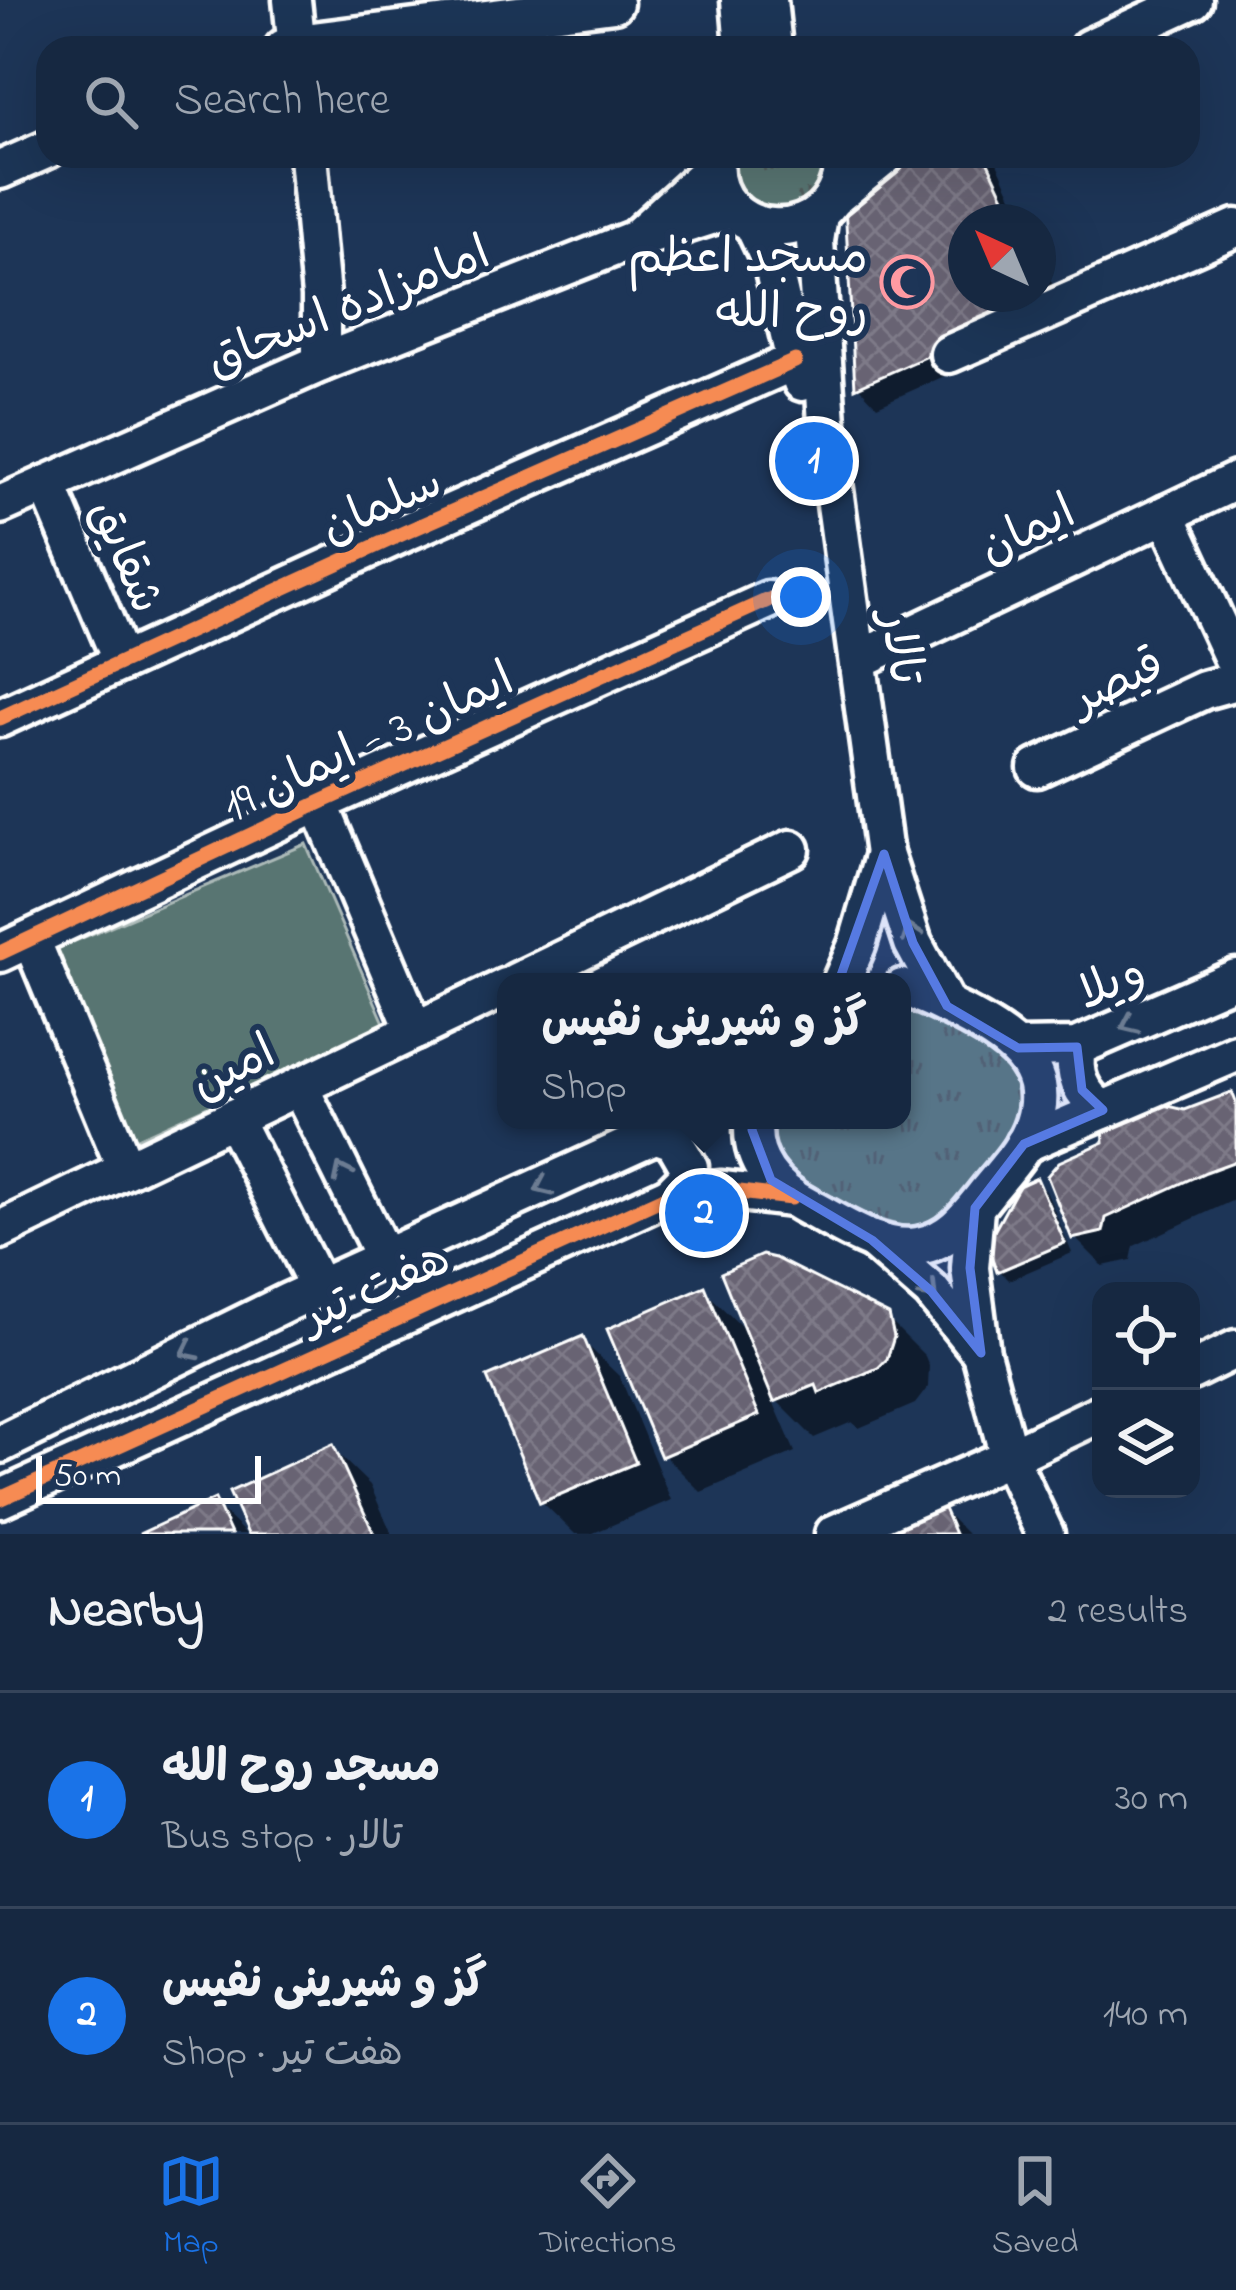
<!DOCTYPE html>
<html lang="en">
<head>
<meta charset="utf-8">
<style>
	:root { --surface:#162841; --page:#1f3048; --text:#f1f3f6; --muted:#9ea6b1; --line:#35445a; --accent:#1a73e8 }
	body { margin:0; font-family:"Indie Flower","Playpen Sans Arabic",sans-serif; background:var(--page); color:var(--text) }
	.controls { position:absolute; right:36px; bottom:36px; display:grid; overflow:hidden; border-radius:24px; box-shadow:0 12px 48px #0002 }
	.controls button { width:108px; height:108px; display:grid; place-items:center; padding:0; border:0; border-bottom:3px solid var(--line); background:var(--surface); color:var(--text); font:60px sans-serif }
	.compass { position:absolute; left:948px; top:204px; width:108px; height:108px; border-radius:50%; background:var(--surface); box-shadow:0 12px 48px #0002; rotate:316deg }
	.scale { position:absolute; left:36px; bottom:30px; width:225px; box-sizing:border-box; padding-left:12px; border:6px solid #fff; border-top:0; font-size:33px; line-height:42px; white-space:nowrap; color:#fff; -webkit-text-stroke:9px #1d3557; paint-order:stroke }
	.you { position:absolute; left:801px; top:597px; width:42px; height:42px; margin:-30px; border:9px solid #fff; border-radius:50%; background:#1a73e8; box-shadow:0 0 0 18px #1a73e833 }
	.badge { display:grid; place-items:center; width:78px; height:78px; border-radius:50%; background:var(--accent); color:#fff; font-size:39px; font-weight:700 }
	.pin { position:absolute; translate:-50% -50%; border:6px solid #fff; box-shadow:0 3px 12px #0006 }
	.popup { position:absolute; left:497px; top:973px; width:414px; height:156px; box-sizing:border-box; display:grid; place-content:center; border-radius:24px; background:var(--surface); filter:drop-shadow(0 3px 9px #0005); font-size:39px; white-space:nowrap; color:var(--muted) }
	.popup b { font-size:45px; color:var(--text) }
	.popup::after { content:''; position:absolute; left:50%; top:100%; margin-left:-24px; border:24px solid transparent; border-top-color:var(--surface) }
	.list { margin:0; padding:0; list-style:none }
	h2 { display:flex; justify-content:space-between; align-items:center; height:156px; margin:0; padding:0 48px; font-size:51px }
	h2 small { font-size:39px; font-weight:400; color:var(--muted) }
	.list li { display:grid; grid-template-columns:78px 1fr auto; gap:36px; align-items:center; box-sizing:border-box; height:216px; padding:0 48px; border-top:3px solid var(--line) }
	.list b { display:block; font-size:45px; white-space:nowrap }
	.list p { margin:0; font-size:39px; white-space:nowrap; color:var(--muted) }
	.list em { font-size:39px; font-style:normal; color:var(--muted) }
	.icon { flex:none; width:66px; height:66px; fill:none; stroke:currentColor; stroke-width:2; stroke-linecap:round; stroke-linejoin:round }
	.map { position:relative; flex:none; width:1236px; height:1534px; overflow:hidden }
	.search { position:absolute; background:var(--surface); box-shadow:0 12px 48px #0002; left:36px; right:36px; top:36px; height:132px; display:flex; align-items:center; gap:30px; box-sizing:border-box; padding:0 42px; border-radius:36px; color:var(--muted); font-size:45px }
	.sheet { height:588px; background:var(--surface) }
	nav { display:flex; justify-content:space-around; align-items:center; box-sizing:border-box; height:168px; border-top:3px solid var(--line); background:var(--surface); font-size:33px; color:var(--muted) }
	nav a { display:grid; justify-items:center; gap:6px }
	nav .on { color:var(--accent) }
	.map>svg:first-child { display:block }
</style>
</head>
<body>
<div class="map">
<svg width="1236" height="1534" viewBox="0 0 1236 1534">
	<defs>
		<pattern id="grass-tufts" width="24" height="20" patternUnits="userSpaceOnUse" patternTransform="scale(3)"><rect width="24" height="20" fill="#597472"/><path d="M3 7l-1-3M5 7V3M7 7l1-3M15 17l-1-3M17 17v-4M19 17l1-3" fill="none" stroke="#515c5b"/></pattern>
		<pattern id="building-cross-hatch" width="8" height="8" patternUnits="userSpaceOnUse" patternTransform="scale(3)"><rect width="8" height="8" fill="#676373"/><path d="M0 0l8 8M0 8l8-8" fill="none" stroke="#7e7a88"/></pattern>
	</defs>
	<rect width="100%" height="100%" fill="#1d3557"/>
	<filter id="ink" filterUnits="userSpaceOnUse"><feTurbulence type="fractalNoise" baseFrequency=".00833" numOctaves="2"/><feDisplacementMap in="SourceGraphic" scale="24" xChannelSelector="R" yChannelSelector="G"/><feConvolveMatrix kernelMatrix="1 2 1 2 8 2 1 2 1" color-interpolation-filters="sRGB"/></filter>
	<g filter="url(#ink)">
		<g fill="url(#grass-tufts)" stroke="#acbab8" stroke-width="3">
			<polygon points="726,156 833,156 827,187 787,215 741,200"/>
			<path d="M 902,1009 L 915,1012 C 944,1027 999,1046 1012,1077 C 1017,1088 1018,1101 1016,1113 C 1011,1134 964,1195 947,1210 C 939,1218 926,1224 914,1226 C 887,1230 800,1186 785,1163 C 776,1151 772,1135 774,1120 L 902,1120 Z"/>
		</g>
		<polygon fill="#597472" stroke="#acbab8" stroke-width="3" points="306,844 385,1025 131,1141 51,951"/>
		<g fill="#0007">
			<polygon points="910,156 994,156 1024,222 966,222 966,294 1038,294 1038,252 1069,321 877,406 858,386"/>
			<polygon points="1232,1095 1236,1100 1236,1199 1134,1246 1131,1260 1103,1266 1074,1237 1185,1113"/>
			<polygon points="1037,1181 1046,1191 1072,1253 1009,1280 999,1270"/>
			<polygon points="704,1290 750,1335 887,1318 925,1356 929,1366 928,1387 915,1404 859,1428 852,1422 814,1438 770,1394 795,1452 701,1492 664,1455"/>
			<polygon points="582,1340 620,1377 671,1500 591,1534 575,1534 542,1502"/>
			<polygon points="332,1448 370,1485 392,1534 252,1534 233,1494"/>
			<polygon points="214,1503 246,1534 146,1534"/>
			<polygon points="941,1508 967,1534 883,1534"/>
		</g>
		<g fill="url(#building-cross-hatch)" stroke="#fff" stroke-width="3">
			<polygon points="905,156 985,156 1016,222 966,222 966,294 1038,294 1038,271 1052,301 855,388 845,205"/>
			<polygon points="1232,1092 1236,1102 1236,1161 1206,1172 1106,1218 1103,1232 1072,1239 1047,1176 1059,1162 1104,1142 1103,1125 1152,1102 1185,1110"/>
			<polygon points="1037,1178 1065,1243 997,1272 987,1244 1019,1186"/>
			<polygon points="762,1255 775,1258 889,1315 894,1337 887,1359 878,1368 819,1393 816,1385 774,1402 721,1273"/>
			<polygon points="705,1286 759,1415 661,1457 607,1329"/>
			<polygon points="583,1336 636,1463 540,1503 487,1377"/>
			<polygon points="333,1444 374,1534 248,1534 229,1492"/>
			<polygon points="215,1499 231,1534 139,1534"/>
			<polygon points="942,1504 955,1534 876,1534"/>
		</g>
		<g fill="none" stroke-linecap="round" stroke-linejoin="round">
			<g stroke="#fff" stroke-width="45">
				<g id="minor">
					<polyline points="292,0 297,48"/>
					<polyline points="740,0 744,48"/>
					<polyline points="768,0 773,48"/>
					<polyline points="284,48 297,43 614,3"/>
					<polyline points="1089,48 1193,0"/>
					<polyline points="308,156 321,296 321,363"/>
					<path d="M 715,156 C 704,246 844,256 843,156"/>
					<polyline points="0,170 48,149"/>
					<polyline points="836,196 885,156"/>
					<polyline points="819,215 815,241 829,453 884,854 913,943 947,1006"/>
					<polyline points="753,224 773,266 795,361 802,382"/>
					<polyline points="645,237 732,209"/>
					<polyline points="949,354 1236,228"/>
					<polyline points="47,484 122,662"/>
					<polyline points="0,505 321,363 635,239 714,167"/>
					<polyline points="1166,514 1236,665"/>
					<polyline points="858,660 1236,481"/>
					<polyline points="0,718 406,532 795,361"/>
					<polyline points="1037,768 1204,690 1236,681"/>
					<polyline points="319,803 415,1031"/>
					<polyline points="31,939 126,1169"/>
					<polyline points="0,953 319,803 768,600"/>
					<polyline points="516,982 791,849"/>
					<polyline points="841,982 857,945 884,854"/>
					<path d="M 1077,1047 C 1072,1075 1080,1094 1103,1110"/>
					<polyline points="1018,1048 1077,1047 1236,978"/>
					<polyline points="299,1086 385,1259"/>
					<polyline points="233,1118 319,1288"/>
					<path d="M 754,1120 C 748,1160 775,1190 808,1207 C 841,1224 879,1252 918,1246 C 951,1241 969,1215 988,1191 C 1005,1170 1026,1149 1034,1123 C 1053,1064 1005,1036 961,1013 C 941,1003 923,993 902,988"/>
					<polyline points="657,1135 674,1141 689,1167 686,1179 670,1195"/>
					<polyline points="1024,1144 1236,1053"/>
					<polyline points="975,1208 970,1268 981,1353 1009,1457 1045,1534"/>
					<polyline points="0,1230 506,987"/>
					<polyline points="875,1242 931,1291 981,1353"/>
					<polyline points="1191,1371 1236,1349"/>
					<polyline points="0,1444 288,1302 687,1120"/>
					<polyline points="0,1499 670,1195 722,1190 791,1198"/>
					<polyline points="834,1534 1009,1457 1101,1413"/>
				</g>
			</g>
			<use href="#minor" stroke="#1d3557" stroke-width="36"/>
			<g stroke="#1d3557" stroke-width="22">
				<g id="cycleway">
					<polyline points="0,718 406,532 795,361"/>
					<polyline points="0,953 319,803 768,600"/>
					<polyline points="0,1499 670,1195 722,1190 791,1198"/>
				</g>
			</g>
			<use href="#cycleway" stroke="#f68b52" stroke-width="15"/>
		</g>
		<defs><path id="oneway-chevron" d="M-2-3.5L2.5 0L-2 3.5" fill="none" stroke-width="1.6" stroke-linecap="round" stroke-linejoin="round" transform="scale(3)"/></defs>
		<g stroke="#6c7c92">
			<use href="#oneway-chevron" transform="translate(911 932) rotate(-110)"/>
			<use href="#oneway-chevron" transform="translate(1129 1025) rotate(156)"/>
			<use href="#oneway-chevron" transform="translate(342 1172) rotate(-116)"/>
			<use href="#oneway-chevron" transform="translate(543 1187) rotate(156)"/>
			<use href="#oneway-chevron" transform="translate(930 1292) rotate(46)"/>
			<use href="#oneway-chevron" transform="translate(189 1351) rotate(154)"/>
		</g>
	</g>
	<path fill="#567ae2" fill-opacity="0.2" stroke="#567ae2" stroke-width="9" stroke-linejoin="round" d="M 884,854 L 913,943 L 947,1006 L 1018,1048 L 1077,1047 L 1082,1090 L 1103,1110 L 1024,1144 L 975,1208 L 970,1268 L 981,1353 L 931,1291 L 872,1240 L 771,1180 L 752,1130 L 756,1103 L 829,1009 Z"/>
	<defs>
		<g id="mosque-ring" transform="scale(2.7)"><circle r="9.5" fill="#1d3557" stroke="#ff9aa2" stroke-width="1.5"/><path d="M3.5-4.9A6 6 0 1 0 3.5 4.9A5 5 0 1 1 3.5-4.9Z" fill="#ff9aa2"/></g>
	</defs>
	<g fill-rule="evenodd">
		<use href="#mosque-ring" x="907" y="282"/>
	</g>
	<g text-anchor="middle" stroke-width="12" stroke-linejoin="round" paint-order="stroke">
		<g font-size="48" fill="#fff" stroke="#1d3557" text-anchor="end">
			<text x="868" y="271">مسجد اعظم<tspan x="868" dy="55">روح الله</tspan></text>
		</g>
		<g font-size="48" fill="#fff" stroke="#1d3557">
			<text transform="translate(347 304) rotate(-22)" y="17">امامزاده اسحاق</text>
			<text transform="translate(380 502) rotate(-24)" y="17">سلمان</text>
			<text transform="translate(1026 527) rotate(-25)" y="17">ایمان</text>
			<text transform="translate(129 555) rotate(67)" y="17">شقایق</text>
			<text transform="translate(904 647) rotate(82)" y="17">تالار</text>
			<text transform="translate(1116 679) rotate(-25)" y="17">قیصر</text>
			<text transform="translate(367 740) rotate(-25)" y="17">ایمان 3 - ایمان 19</text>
			<text transform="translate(1110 980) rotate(-23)" y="17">ویلا</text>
			<text transform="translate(232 1065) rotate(-26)" y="17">امین</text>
			<text transform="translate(374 1285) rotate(-24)" y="17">هفت تیر</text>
		</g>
	</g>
</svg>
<div class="controls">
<button><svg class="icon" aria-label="locate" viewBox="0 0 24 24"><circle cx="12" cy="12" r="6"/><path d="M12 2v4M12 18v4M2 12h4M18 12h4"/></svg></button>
<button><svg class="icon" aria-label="layers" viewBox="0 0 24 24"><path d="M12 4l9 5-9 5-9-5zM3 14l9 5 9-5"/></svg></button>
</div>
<svg class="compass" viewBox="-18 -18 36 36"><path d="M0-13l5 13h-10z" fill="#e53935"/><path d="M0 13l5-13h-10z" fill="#9ea6b1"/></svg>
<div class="scale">50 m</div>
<div class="you"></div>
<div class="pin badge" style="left:814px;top:461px">1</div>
<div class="pin badge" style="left:704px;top:1213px">2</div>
<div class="popup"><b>گز و شیرینی نفیس</b>Shop</div>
<div class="search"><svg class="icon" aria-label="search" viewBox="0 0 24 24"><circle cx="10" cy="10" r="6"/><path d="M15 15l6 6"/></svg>Search here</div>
</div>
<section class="sheet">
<h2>Nearby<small>2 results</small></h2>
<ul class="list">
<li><span class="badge">1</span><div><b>مسجد روح الله</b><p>Bus stop · تالار</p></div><em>30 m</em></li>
<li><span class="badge">2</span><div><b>گز و شیرینی نفیس</b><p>Shop · هفت تیر</p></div><em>140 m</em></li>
</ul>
</section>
<nav>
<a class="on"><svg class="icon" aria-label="map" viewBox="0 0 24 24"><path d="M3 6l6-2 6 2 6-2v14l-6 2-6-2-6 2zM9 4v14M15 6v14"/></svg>Map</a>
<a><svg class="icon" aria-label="directions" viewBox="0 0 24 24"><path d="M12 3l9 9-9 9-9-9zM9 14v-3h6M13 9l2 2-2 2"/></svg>Directions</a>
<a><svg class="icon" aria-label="saved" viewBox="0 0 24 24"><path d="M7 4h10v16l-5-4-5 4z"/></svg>Saved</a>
</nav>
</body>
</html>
